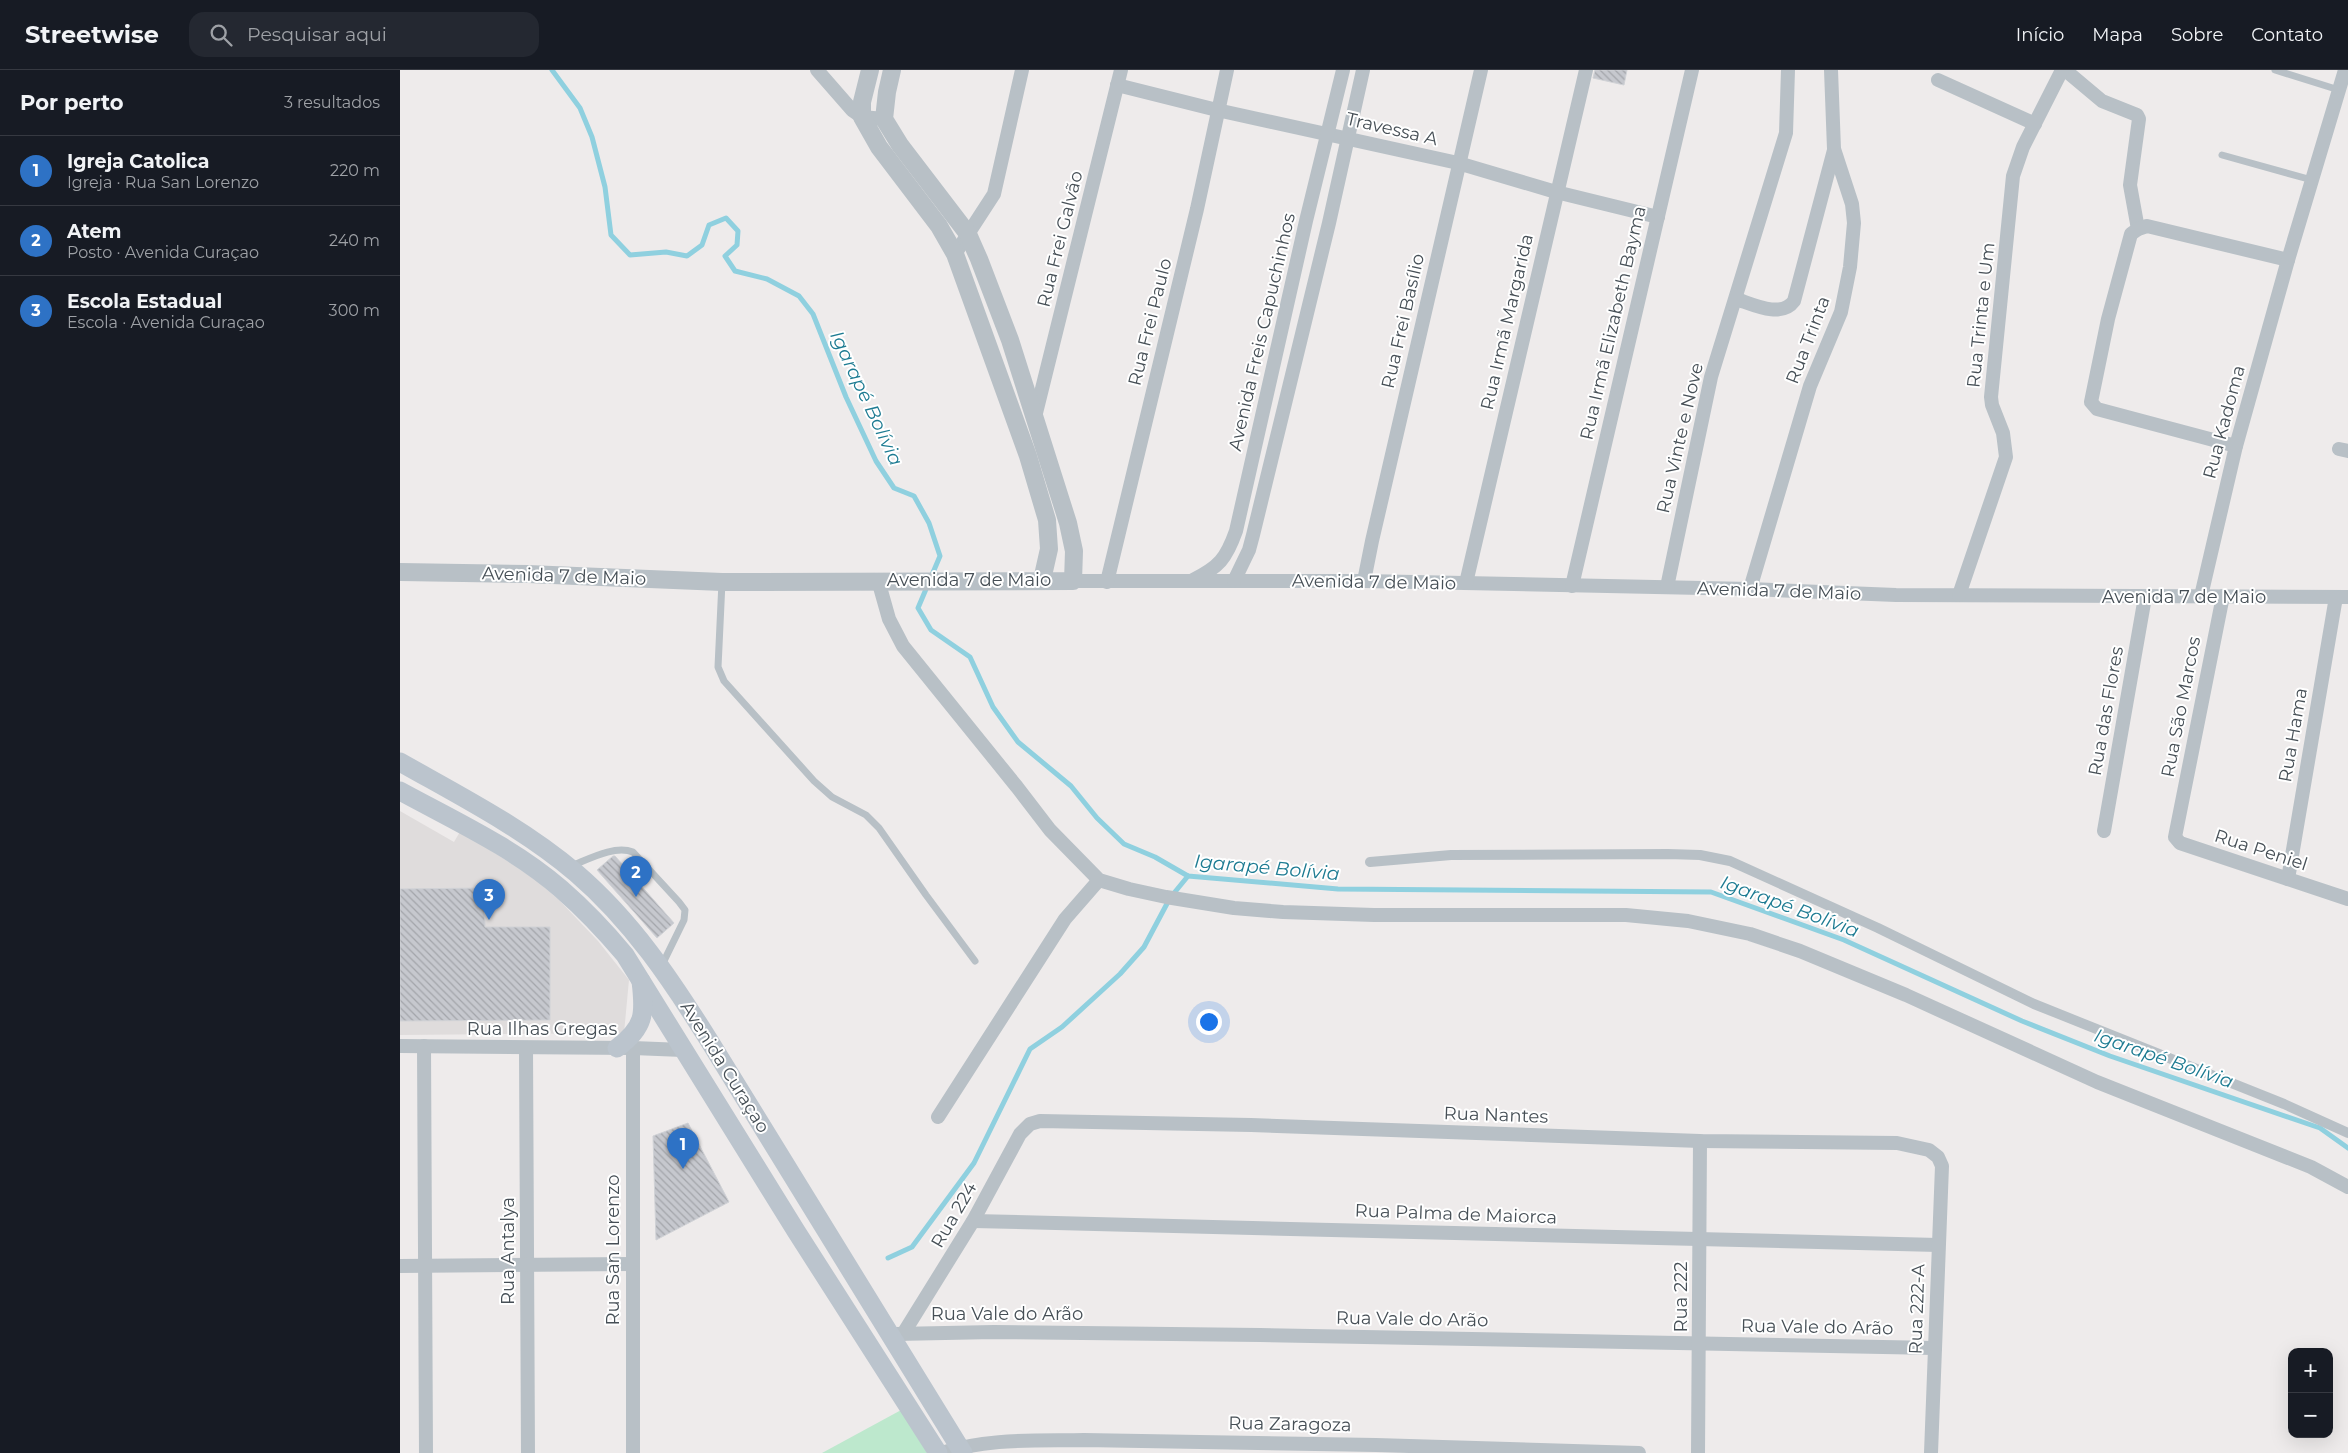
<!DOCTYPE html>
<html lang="pt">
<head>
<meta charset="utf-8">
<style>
	:root { --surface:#171b24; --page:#242831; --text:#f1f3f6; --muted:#9ea1a6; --line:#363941; --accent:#2e72c5 }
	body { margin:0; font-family:Montserrat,sans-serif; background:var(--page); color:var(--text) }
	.controls { position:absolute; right:15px; bottom:15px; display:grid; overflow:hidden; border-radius:10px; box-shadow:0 5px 20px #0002 }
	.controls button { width:45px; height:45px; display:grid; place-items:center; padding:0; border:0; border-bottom:1px solid var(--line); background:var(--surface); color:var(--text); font:25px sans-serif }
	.you { position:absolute; left:808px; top:951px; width:18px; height:18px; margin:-12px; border:4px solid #fff; border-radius:50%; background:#1a73e8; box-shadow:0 0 0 8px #1a73e833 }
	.badge { display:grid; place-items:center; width:32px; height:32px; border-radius:50%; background:var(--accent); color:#fff; font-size:16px; font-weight:700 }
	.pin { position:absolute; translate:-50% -41px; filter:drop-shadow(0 1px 2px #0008) }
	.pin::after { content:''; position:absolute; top:26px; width:18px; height:15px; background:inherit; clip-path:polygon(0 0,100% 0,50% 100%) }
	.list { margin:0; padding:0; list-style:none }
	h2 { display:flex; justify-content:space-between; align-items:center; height:65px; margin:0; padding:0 20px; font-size:21px }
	h2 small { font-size:16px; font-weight:400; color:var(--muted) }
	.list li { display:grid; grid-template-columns:32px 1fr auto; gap:15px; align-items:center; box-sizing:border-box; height:70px; padding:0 20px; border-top:1px solid var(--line) }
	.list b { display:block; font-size:19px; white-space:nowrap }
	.list p { margin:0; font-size:16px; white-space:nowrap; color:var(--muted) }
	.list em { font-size:16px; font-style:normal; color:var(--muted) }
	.icon { flex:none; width:28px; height:28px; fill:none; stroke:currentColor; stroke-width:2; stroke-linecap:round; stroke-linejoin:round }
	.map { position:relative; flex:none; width:1948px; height:1383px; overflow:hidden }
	header { display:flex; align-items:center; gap:30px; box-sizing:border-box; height:70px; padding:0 25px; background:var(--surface); border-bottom:1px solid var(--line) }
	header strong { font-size:24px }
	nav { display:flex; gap:28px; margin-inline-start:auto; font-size:18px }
	.search { width:350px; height:45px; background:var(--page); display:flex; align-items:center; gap:12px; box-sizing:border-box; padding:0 18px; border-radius:15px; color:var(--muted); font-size:19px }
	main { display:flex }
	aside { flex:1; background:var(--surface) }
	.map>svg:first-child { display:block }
</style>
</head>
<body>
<header>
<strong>Streetwise</strong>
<div class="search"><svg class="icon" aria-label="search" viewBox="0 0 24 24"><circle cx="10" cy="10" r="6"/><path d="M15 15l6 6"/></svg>Pesquisar aqui</div>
<nav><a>Início</a><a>Mapa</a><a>Sobre</a><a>Contato</a></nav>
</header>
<main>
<aside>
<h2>Por perto<small>3 resultados</small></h2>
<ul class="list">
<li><span class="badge">1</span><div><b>Igreja Catolica</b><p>Igreja · Rua San Lorenzo</p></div><em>220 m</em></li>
<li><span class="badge">2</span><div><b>Atem</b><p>Posto · Avenida Curaçao</p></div><em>240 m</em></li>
<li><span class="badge">3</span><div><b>Escola Estadual</b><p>Escola · Avenida Curaçao</p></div><em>300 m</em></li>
</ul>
</aside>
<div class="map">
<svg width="1948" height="1383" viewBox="0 0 1948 1383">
	<defs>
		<pattern id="building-back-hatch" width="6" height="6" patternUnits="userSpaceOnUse" patternTransform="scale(1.25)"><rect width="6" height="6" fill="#c6c8ce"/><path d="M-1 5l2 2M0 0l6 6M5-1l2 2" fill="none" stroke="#a3a5aa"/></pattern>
	</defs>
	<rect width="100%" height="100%" fill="#eeebeb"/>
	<polygon fill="#dfdcdc" points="0,741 54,772 61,760 137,811 159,830 198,871 229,910 224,963 0,965"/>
	<polygon fill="#bde8cd" points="503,1339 527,1383 422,1383"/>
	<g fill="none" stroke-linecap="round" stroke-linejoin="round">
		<g stroke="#8fd0df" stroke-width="5">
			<polyline points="152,0 180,38 192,67 205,117 211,165 230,185 266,182 287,186 302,175 309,155 326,148 338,161 337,175 325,186 335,201 367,209 399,226 413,244 446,327 476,391 494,418 514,426 529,453 540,486 518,538 531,560 570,587 593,637 618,672 671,716 697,748 724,774 755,787 788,806 938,819 1311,822 1444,870 1622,951 1710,986 1920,1058 1948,1078"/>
			<polyline points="488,1188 512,1177 574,1093 630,979 662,957 720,904 744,877 770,828 788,806"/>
		</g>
	</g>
	<g fill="url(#building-back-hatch)" stroke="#d0d2d6">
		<polygon points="1195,0 1227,0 1224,15 1193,8"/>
		<polygon points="213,786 215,786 274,853 257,868 197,800"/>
		<polygon points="84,818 85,857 150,857 150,950 0,951 0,819"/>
		<polygon points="288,1053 329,1132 256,1170 253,1066"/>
	</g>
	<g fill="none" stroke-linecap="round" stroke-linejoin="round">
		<g stroke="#b8c0c6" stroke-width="7">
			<polyline points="1875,0 1939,20"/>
			<polyline points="1822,85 1912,110"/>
			<polyline points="322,512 318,597 324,611 414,711 432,727 466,745 479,758 526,825 575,891"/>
			<path d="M 171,796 C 189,789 214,775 233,782 L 279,832 L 285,840 L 284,850 L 262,895"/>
		</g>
		<polyline stroke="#b8c0c6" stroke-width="10" points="970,792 1051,785 1268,784 1300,785 1330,791 1478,858 1634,934 1884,1034 1948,1063"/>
		<g stroke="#b8c0c6" stroke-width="14">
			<polyline points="417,0 452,40 462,47 484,49"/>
			<polyline points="1665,0 1702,31 1737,45 1739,49 1730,115 1738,159"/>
			<polyline points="1538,10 1635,54"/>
			<polyline points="717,15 817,40 1058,93 1156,122 1258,147"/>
			<polyline points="555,184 594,124 622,0"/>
			<path d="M 1336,229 C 1352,234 1381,249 1394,231 L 1434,80"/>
			<polyline points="635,347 721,0"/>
			<polyline points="1836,376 1697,339 1691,332 1708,249 1731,164 1738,159 1747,156 1888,190"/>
			<polyline points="1939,379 1948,381"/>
			<polyline points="478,510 489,549 503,576 617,717 650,760 699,810 729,819 766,827 834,838 883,842 974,845 1226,845 1288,851 1350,864 1400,881 1506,925 1697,1012 1911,1097 1948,1117"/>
			<path d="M 793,510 C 819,497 826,489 836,461 L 906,151 L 943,0"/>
			<polyline points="673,511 964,511 1350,519 1496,525 1948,527"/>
			<polyline points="834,511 849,480 853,465 929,153 963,0"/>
			<polyline points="964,511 972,471 1081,0"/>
			<polyline points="707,512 797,139 827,0"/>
			<polyline points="1066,513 1186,0"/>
			<polyline points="1172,516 1292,0"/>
			<polyline points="1267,517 1311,307 1386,63 1388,0"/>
			<polyline points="1350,519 1410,316 1441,242 1450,197 1454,153 1452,134 1434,79 1431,0"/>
			<polyline points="1559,525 1606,387 1603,363 1592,335 1591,327 1613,106 1623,77 1662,0"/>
			<polyline points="1801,526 1836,376 1888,190 1945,0"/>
			<polyline points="1823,526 1775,767 1780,773 1948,829"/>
			<polyline points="1704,761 1745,527"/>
			<polyline points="1888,809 1936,527"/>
			<polyline points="0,976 233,978 283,980"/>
			<polyline points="24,976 26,1383"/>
			<polyline points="126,978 128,1383"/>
			<polyline points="538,1047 665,849 699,810"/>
			<polyline points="573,1151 1538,1175"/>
			<polyline points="0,1196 231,1194"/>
			<polyline points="496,1264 594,1262 860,1265 1535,1278"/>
			<polyline points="503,1264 573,1151 620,1064 630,1054 640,1051 851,1055 1300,1071 1497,1073 1529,1080 1538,1087 1542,1096 1531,1383"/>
			<polyline points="233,1383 233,978"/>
			<path d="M 542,1383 C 586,1368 637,1371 684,1370 L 976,1375 L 1239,1383"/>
			<polyline points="1298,1383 1300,1071"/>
		</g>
		<g stroke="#b8c0c6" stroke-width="18">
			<polyline points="470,0 462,32 462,47 479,77 539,156 555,184 628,386 647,450 649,479 642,510"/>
			<polyline points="0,502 128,504 322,512 673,511 674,481 668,453 610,270 579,189 568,164 500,75 484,49 487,22 492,0"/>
		</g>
		<g stroke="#bbc4cd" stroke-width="19">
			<path d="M 0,692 C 60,726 123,758 176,803 C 232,851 272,911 310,972 L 563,1383"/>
			<path d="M 0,721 C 55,751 114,778 161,819 C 184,839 205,861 225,885 L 396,1161 L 538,1383"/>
			<path d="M 217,978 C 245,957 245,944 241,911"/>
		</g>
	</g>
	<g text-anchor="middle" stroke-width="4" stroke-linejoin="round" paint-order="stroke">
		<g font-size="18" fill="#464f56" stroke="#fff">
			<text transform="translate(992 59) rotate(13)" y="6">Travessa A</text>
			<text transform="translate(660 169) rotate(-76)" y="6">Rua Frei Galvão</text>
			<text transform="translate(1581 245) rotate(-84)" y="6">Rua Trinta e Um</text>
			<text transform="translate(1003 251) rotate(-77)" y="6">Rua Frei Basílio</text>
			<text transform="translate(750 252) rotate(-76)" y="6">Rua Frei Paulo</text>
			<text transform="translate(1107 252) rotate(-77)" y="6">Rua Irmã Margarida</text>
			<text transform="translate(1213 253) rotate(-77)" y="6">Rua Irmã Elizabeth Bayma</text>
			<text transform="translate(862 262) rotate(-77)" y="6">Avenida Freis Capuchinhos</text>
			<text transform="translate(1408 270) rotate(-69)" y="6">Rua Trinta</text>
			<text transform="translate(1824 352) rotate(-75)" y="6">Rua Kadoma</text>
			<text transform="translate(1280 368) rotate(-77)" y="6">Rua Vinte e Nove</text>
			<text transform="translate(164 506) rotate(2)" y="6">Avenida 7 de Maio</text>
			<text x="569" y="516">Avenida 7 de Maio</text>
			<text transform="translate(974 512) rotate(1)" y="6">Avenida 7 de Maio</text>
			<text transform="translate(1379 521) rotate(2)" y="6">Avenida 7 de Maio</text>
			<text x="1784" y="533">Avenida 7 de Maio</text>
			<text transform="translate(1781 637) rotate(-79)" y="6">Rua São Marcos</text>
			<text transform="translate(1706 641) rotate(-80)" y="6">Rua das Flores</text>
			<text transform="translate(1893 665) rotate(-80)" y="6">Rua Hama</text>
			<text transform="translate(1861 780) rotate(18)" y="6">Rua Peniel</text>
			<text x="142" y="965">Rua Ilhas Gregas</text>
			<text transform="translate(325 997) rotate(58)" y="6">Avenida Curaçao</text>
			<text transform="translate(1096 1045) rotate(2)" y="6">Rua Nantes</text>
			<text transform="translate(1056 1144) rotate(2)" y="6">Rua Palma de Maiorca</text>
			<text transform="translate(554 1145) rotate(-60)" y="6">Rua 224</text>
			<text transform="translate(213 1180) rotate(-90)" y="6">Rua San Lorenzo</text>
			<text transform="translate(108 1181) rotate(-90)" y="6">Rua Antalya</text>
			<text transform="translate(1281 1227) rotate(-90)" y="6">Rua 222</text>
			<text transform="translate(1517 1239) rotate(-88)" y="6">Rua 222-A</text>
			<text x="607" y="1250">Rua Vale do Arão</text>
			<text transform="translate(1012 1249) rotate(1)" y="6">Rua Vale do Arão</text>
			<text transform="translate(1417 1257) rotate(1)" y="6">Rua Vale do Arão</text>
			<text transform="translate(890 1354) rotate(1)" y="6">Rua Zaragoza</text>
		</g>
		<g font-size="19" font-style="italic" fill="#1d7b92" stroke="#fff">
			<text transform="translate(467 328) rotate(65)" y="7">Igarapé Bolívia</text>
			<text transform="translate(867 797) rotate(5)" y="7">Igarapé Bolívia</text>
			<text transform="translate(1390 836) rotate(20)" y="7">Igarapé Bolívia</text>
			<text transform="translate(1764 988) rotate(19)" y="7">Igarapé Bolívia</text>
		</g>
	</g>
</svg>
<div class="controls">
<button>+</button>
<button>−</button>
</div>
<div class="you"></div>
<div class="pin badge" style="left:283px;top:1099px">1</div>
<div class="pin badge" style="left:236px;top:827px">2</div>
<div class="pin badge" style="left:89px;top:850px">3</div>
</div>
</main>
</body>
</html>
